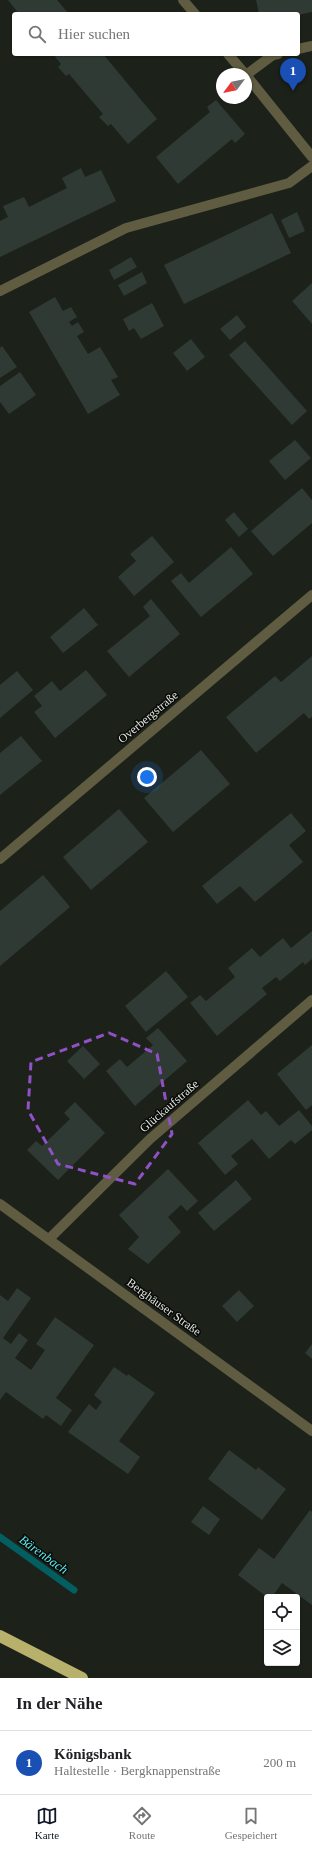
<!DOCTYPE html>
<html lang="de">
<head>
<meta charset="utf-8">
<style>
	:root { --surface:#fff; --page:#f6f6f6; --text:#202124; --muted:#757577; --line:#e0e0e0; --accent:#111827 }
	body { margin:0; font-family:"Times New Roman",serif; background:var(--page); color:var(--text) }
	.controls { position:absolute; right:12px; bottom:12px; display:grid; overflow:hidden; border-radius:4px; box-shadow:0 1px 3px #0004 }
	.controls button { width:36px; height:36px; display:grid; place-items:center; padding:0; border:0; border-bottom:1px solid var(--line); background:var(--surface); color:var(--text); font:20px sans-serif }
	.compass { position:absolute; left:216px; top:68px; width:36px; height:36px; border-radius:50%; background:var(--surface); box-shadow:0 1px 3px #0004; rotate:238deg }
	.you { position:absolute; left:147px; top:777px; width:14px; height:14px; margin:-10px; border:3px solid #fff; border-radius:50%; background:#1a73e8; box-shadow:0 0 0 6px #1a73e833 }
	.badge { display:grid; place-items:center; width:26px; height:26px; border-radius:50%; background:var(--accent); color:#fff; font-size:13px; font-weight:700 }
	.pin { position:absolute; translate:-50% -33px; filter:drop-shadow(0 1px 2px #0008) }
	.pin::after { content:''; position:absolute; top:21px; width:14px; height:12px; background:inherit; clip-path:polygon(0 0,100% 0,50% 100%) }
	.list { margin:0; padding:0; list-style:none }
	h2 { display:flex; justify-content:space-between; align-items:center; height:52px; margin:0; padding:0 16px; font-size:17px }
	h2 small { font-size:13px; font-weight:400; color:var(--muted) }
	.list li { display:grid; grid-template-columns:26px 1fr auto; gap:12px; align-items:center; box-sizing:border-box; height:64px; padding:0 16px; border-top:1px solid var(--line) }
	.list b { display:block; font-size:15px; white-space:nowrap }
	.list p { margin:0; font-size:13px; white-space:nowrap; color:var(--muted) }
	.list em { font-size:13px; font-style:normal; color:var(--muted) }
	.icon { flex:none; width:22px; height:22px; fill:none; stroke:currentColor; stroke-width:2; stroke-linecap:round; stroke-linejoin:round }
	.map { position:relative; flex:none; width:312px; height:1678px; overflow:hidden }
	.search { position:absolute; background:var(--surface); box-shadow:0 1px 3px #0004; left:12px; right:12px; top:12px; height:44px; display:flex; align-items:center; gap:10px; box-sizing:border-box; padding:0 14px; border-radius:4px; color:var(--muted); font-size:15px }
	.sheet { height:116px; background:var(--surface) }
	nav { display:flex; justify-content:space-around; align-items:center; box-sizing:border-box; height:56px; border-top:1px solid var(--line); background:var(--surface); font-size:11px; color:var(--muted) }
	nav a { display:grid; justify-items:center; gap:2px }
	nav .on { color:var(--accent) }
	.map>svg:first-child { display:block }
</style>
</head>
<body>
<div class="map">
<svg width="312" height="1678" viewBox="0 0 312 1678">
	<rect width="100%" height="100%" fill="#1c2119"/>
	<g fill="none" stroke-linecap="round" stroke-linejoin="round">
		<polyline stroke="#025e60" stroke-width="7" points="0,1537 74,1590"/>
	</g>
	<g fill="#2f3a35">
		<polygon points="8,0 57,0 69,14 19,14"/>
		<polygon points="256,0 312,0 312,12 298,15 298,14 259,14"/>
		<polygon points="53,54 103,54 157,119 128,144 111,124 108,126 99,117 103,114 69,74 66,76 58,67 61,64"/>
		<polygon points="216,100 245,134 235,143 232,139 178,184 156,157 210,112 207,107"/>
		<polygon points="81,168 85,177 101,170 116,201 0,257 0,221 8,217 3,206 24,197 29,207 67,188 62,178"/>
		<polygon points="297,212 305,231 289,238 281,220"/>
		<polygon points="272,213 291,253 184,304 164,265"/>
		<polygon points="131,257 137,267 114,280 109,270"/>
		<polygon points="142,272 147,283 124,296 118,285"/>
		<polygon points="312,283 312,324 292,301"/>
		<polygon points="55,297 63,311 71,307 77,317 69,322 72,326 78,322 84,332 77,336 88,354 100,347 118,377 111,380 120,395 88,414 29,312"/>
		<polygon points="152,303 164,326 141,339 134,328 129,331 123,319"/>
		<polygon points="237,315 246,327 230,340 220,329"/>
		<polygon points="191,339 205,357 187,371 173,353"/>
		<polygon points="245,341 307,411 292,425 229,355"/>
		<polygon points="2,346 17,367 0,378 0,348"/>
		<polygon points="20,372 36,395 9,414 0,402 0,386"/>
		<polygon points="295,440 311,458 285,480 269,461"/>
		<polygon points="302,488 312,500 312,523 273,556 251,531"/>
		<polygon points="234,512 248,529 239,537 225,520"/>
		<polygon points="152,536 174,562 134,596 118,577 136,561 130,554"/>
		<polygon points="231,547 253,574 201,617 171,581 181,573 189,583"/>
		<polygon points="151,599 180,634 129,677 107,651 150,616 143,607"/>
		<polygon points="84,608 98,625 63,653 50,637"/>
		<polygon points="312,656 312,717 309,719 304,713 256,753 226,717 275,676 281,682"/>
		<polygon points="86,670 107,695 55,738 34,712 42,706 34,696 52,681 60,691"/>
		<polygon points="17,671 33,690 0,718 0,685"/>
		<polygon points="21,736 42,761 0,795 0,753"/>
		<polygon points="201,750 230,784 173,832 144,798"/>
		<polygon points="119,809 148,842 91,890 63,857"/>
		<polygon points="291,813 306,831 289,845 303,862 255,902 240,886 217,904 202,886"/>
		<polygon points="43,875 70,907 0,966 0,911"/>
		<polygon points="312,931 312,959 305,965 303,962 280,981 276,977 262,988 267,994 217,1036 190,1003 200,995 206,1001 235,977 228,968 252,948 260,957 283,938 291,948"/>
		<polygon points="166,971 188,997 146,1032 125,1006"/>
		<polygon points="158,1028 187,1061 135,1106 106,1071 120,1059 127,1067 153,1045 146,1038"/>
		<polygon points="312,1045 312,1105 306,1110 277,1074"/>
		<polygon points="83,1046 100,1064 84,1079 67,1061"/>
		<polygon points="248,1100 261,1115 266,1111 279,1126 299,1110 312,1126 312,1130 295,1144 291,1140 269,1159 252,1139 231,1156 238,1164 225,1175 198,1143"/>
		<polygon points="75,1102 105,1133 58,1180 27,1150 36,1141 42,1146 70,1119 64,1113"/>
		<polygon points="168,1169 198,1201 187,1211 181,1205 168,1217 181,1232 148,1264 128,1249 139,1237 119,1215"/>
		<polygon points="236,1180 252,1199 214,1231 198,1213"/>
		<polygon points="17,1288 31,1298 3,1338 11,1344 19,1333 28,1340 15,1358 31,1370 45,1350 36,1344 55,1317 94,1345 56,1398 72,1410 61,1426 46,1415 43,1419 6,1392 0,1400 0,1295 8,1301"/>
		<polygon points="239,1290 254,1306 237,1322 222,1306"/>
		<polygon points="312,1344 312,1359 305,1353"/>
		<polygon points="114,1367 127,1376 128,1374 155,1393 119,1441 140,1457 128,1474 68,1432 89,1404 96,1410 102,1402 94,1395"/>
		<polygon points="229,1450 256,1470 258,1467 286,1489 262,1520 208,1479"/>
		<polygon points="203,1506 220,1519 209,1535 191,1522"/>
		<polygon points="310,1510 312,1512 312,1605 282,1583 272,1597 267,1597 238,1575 259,1548 274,1559"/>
	</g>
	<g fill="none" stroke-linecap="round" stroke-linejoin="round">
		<g stroke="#5f5c41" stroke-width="10">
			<polyline points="183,0 195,14"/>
			<polyline points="298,49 312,46"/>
			<polyline points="228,54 245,74"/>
			<polyline points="246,75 312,157"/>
			<polyline points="246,75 273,55 278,54"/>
			<polyline points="0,291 126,228 289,183 312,166"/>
			<polyline points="0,859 312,595"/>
			<polyline points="0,1204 312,1431"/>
			<polyline points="49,1239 150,1139 312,1000"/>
		</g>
		<polyline stroke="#b8b16b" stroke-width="12" points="0,1636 82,1678"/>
	</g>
	<path fill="none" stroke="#9051c6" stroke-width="3" stroke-dasharray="8 5" stroke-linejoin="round" d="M 109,1033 L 157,1054 L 172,1134 L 135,1184 L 58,1164 L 28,1110 L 31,1062 Z"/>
	<g text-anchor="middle" stroke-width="3" stroke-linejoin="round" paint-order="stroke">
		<g font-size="12" fill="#e3e7e1" stroke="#080a07">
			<text transform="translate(148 717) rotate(-40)" y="4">Overbergstraße</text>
			<text transform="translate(169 1106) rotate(-41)" y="4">Glückaufstraße</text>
			<text transform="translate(164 1307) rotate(36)" y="4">Berghäuser Straße</text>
		</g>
		<g font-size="13" font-style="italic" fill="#5aebf0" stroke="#080a07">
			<text transform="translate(44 1554) rotate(36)" y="5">Bärenbach</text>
		</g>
	</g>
</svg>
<div class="controls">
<button><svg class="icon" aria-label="locate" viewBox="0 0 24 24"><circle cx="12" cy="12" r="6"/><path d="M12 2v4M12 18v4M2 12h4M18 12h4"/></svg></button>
<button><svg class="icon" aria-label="layers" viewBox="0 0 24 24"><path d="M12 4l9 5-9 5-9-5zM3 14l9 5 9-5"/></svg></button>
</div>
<svg class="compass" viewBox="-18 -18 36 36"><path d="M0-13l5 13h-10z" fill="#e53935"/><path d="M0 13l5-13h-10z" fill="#757577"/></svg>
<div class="you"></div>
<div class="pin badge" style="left:293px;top:91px;background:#1a4fb4">1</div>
<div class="search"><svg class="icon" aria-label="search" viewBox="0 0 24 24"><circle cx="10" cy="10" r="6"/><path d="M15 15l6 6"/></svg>Hier suchen</div>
</div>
<section class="sheet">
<h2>In der Nähe<small></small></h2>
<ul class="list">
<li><span class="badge" style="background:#1a4fb4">1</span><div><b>Königsbank</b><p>Haltestelle · Bergknappenstraße</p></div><em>200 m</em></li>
</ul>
</section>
<nav>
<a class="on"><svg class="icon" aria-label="map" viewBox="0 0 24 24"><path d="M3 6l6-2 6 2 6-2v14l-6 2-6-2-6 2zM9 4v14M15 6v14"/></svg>Karte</a>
<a><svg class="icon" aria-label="directions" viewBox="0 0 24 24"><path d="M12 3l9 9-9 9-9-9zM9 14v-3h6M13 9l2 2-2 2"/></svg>Route</a>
<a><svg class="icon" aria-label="saved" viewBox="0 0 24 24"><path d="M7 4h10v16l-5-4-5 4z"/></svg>Gespeichert</a>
</nav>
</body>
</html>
